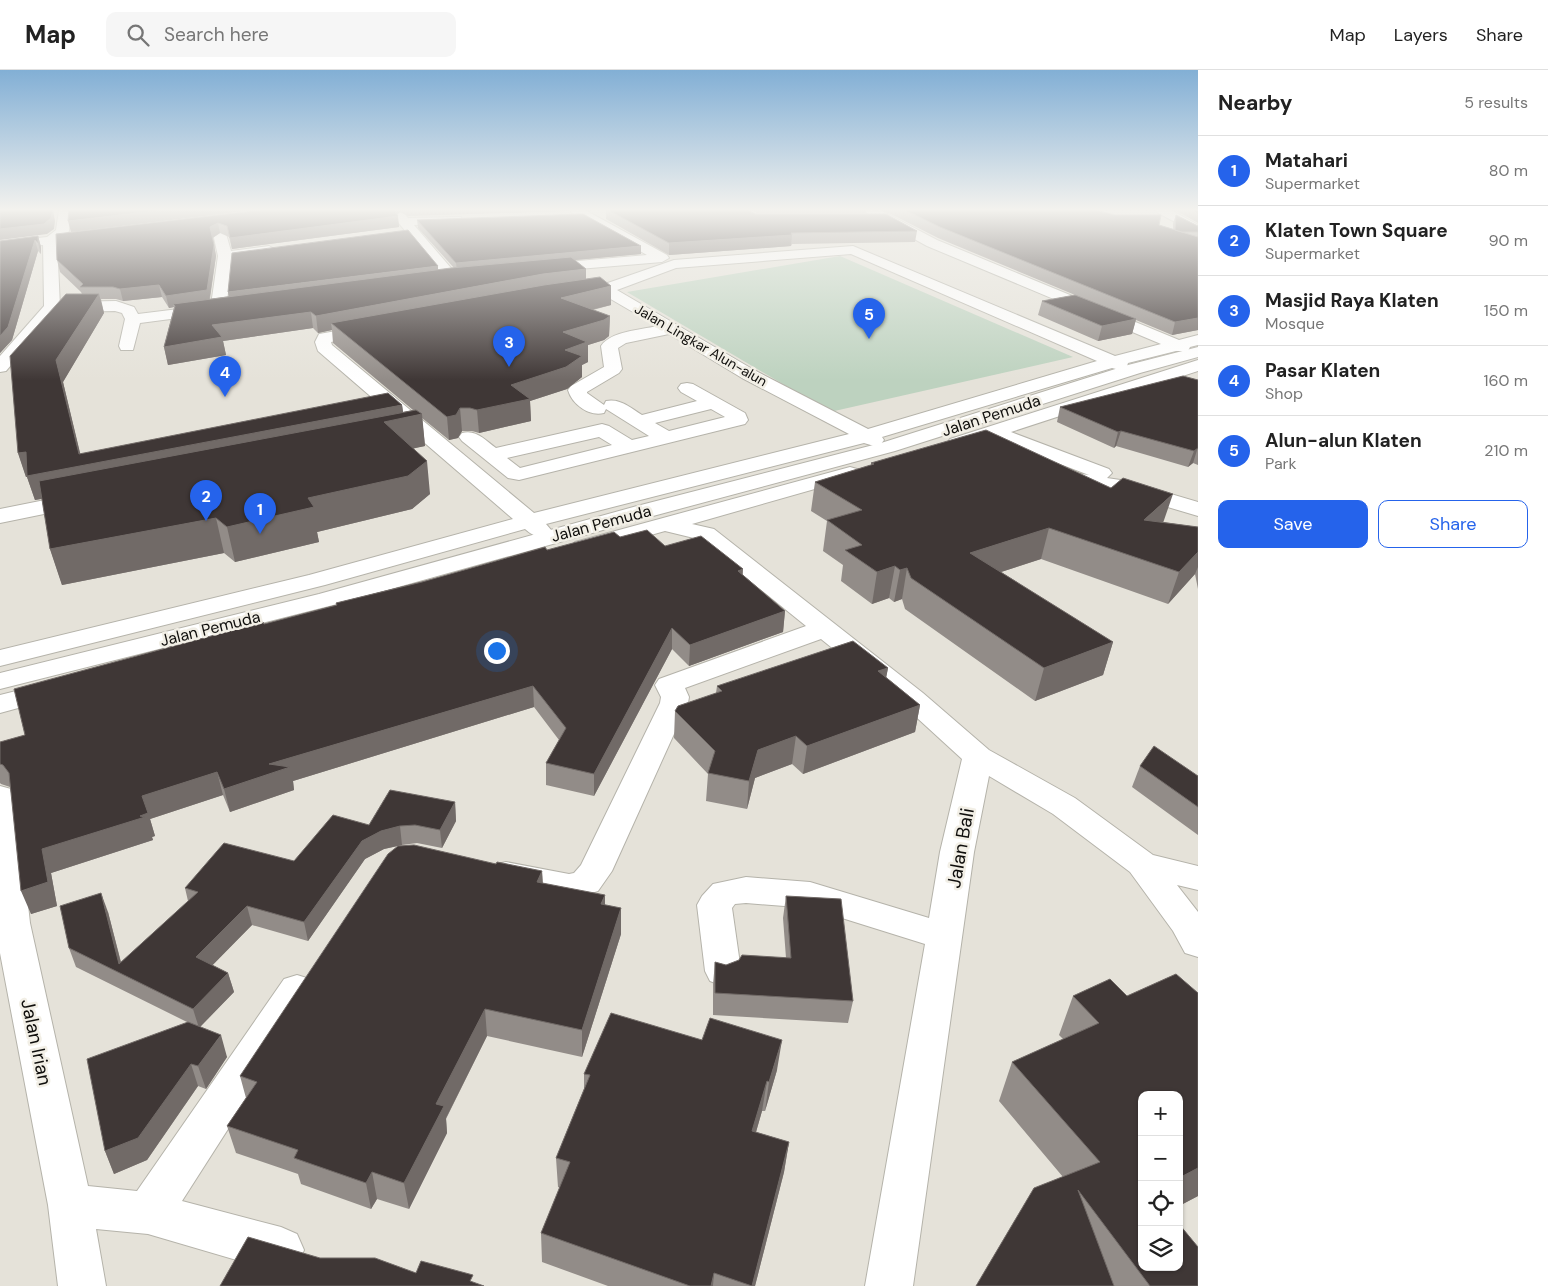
<!DOCTYPE html>
<html lang="en">
<head>
<meta charset="utf-8">
<style>
	:root { --surface:#fff; --page:#f6f6f6; --text:#222; --muted:#767676; --line:#e0e0e0; --accent:#2563eb }
	body { margin:0; font-family:"DM Sans",sans-serif; background:var(--page); color:var(--text) }
	.controls { position:absolute; right:15px; bottom:15px; display:grid; overflow:hidden; border-radius:10px; box-shadow:0 1px 4px #0004 }
	.controls button { width:45px; height:45px; display:grid; place-items:center; padding:0; border:0; border-bottom:1px solid var(--line); background:var(--surface); color:var(--text); font:25px sans-serif }
	.you { position:absolute; left:496px; top:580px; width:18px; height:18px; margin:-12px; border:4px solid #fff; border-radius:50%; background:#1a73e8; box-shadow:0 0 0 8px #1a73e833 }
	.badge { display:grid; place-items:center; width:32px; height:32px; border-radius:50%; background:var(--accent); color:#fff; font-size:16px; font-weight:700 }
	.pin { position:absolute; translate:-50% -41px; filter:drop-shadow(0 1px 2px #0008) }
	.pin::after { content:''; position:absolute; top:26px; width:18px; height:15px; background:inherit; clip-path:polygon(0 0,100% 0,50% 100%) }
	.list { margin:0; padding:0; list-style:none }
	h2 { display:flex; justify-content:space-between; align-items:center; height:65px; margin:0; padding:0 20px; font-size:21px }
	h2 small { font-size:16px; font-weight:400; color:var(--muted) }
	.list li { display:grid; grid-template-columns:32px 1fr auto; gap:15px; align-items:center; box-sizing:border-box; height:70px; padding:0 20px; border-top:1px solid var(--line) }
	.list b { display:block; font-size:19px; white-space:nowrap }
	.list p { margin:0; font-size:16px; white-space:nowrap; color:var(--muted) }
	.list em { font-size:16px; font-style:normal; color:var(--muted) }
	.actions { display:flex; gap:10px; padding:15px 20px }
	.actions a { flex:1; padding:11px 0; border:1px solid var(--accent); border-radius:10px; text-align:center; font-size:18px; color:var(--accent) }
	.actions .main { background:var(--accent); color:#fff }
	.icon { flex:none; width:28px; height:28px; fill:none; stroke:currentColor; stroke-width:2; stroke-linecap:round; stroke-linejoin:round }
	.map { position:relative; flex:none; width:1198px; height:1216px; overflow:hidden }
	header { display:flex; align-items:center; gap:30px; box-sizing:border-box; height:70px; padding:0 25px; background:var(--surface); border-bottom:1px solid var(--line) }
	header strong { font-size:24px }
	nav { display:flex; gap:28px; margin-inline-start:auto; font-size:18px }
	.search { width:350px; height:45px; background:var(--page); display:flex; align-items:center; gap:12px; box-sizing:border-box; padding:0 18px; border-radius:10px; color:var(--muted); font-size:19px }
	main { display:flex }
	aside { flex:1; background:var(--surface) }
	.map>svg:first-child { display:block }
</style>
</head>
<body>
<header>
<strong>Map</strong>
<div class="search"><svg class="icon" aria-label="search" viewBox="0 0 24 24"><circle cx="10" cy="10" r="6"/><path d="M15 15l6 6"/></svg>Search here</div>
<nav><a>Map</a><a>Layers</a><a>Share</a></nav>
</header>
<main>
<div class="map">
<svg width="1198" height="1216" viewBox="0 0 1198 1216">
	<rect width="100%" height="100%" fill="#e5e2d9"/>
	<polygon fill="#bdd2bf" points="840,186 1073,287 830,342 627,222"/>
	<g fill="none" stroke-linecap="round" stroke-linejoin="round">
		<g stroke="#b5b3aa" stroke-width="2">
			<g id="minor">
				<polygon points="59,140 71,140 69,161 66,165 86,164 88,167 86,170 0,180 0,172 47,167 56,160"/>
				<polygon points="391,140 401,140 408,148 461,147 462,150 456,154 414,155 457,205 459,208 457,211 447,211 392,145 390,142"/>
				<polygon points="570,140 585,140 667,185 669,188 662,192 543,202 538,201 536,198 538,195 543,194 647,185 572,143"/>
				<path d="M 865,140 L 880,140 L 937,170 L 1179,270 L 1198,265 L 1198,275 L 1190,277 L 1188,281 L 1176,281 L 1128,293 L 1126,299 L 1120,300 L 1112,298 L 882,367 L 884,370 L 881,374 L 874,376 L 864,373 L 546,454 L 552,461 L 549,466 C 538,468 533,466 525,459 L 325,515 L 0,596 L 0,580 L 309,505 L 513,449 L 318,281 L 315,272 L 319,264 L 370,255 L 376,257 L 378,260 L 376,263 L 331,272 L 332,275 L 534,443 L 849,364 L 742,308 L 669,264 L 626,273 L 618,278 L 622,299 L 619,303 L 587,322 L 587,323 L 604,335 L 606,331 C 620,328 631,338 642,345 L 697,331 L 681,322 L 678,318 L 681,314 L 687,313 L 693,314 L 745,343 L 748,350 L 745,354 L 519,410 L 508,408 L 462,371 L 459,367 L 462,363 C 476,359 485,370 496,378 L 602,354 L 609,356 L 632,370 L 649,366 L 606,339 L 604,343 C 589,347 572,334 568,320 L 571,316 L 604,297 L 601,276 C 611,261 640,260 657,256 L 602,224 L 575,228 L 570,226 L 567,223 L 570,220 L 602,215 L 674,190 L 853,176 L 1115,286 L 1161,274 L 927,176 L 867,143 ZM 851,184 L 1097,291 L 868,359 L 754,300 L 617,220 L 676,198 ZM 711,339 L 725,347 L 669,361 L 655,353 ZM 599,367 L 612,375 L 520,398 L 507,388 Z"/>
				<polygon points="1156,140 1171,140 1198,155 1198,164 1158,143"/>
				<polygon points="216,146 222,150 231,181 269,176 276,180 269,184 232,189 226,239 224,242 140,253 133,280 121,280 119,276 125,249 122,243 115,241 64,242 59,240 56,237 59,234 64,232 116,231 134,237 138,244 211,235 218,186 210,150"/>
				<polygon points="1198,290 1198,301 1011,362 1109,399 1112,403 1107,408 1127,411 1198,432 1198,446 1117,422 1057,412 1053,408 1057,404 1064,402 1089,405 992,368 957,379 950,377 947,373 950,369"/>
				<polygon points="850,397 857,399 860,403 857,407 692,454 714,459 923,623 989,680 1075,728 1153,785 1198,796 1198,820 1177,815 1198,842 1198,887 1185,883 1173,861 1130,802 1053,744 989,706 974,782 913,1216 865,1216 925,874 810,838 746,833 735,834 732,838 741,901 736,911 723,916 710,911 705,901 697,835 702,826 713,814 746,807 810,812 929,848 940,782 962,689 903,635 821,569 685,618 689,627 688,633 612,801 598,821 569,830 494,813 489,804 494,795 506,792 569,804 574,803 581,795 660,633 661,627 655,615 659,609 806,556 698,469 665,461 583,484 575,482 571,477 575,472"/>
				<polygon points="80,423 88,425 91,430 88,435 0,453 0,439"/>
				<polygon points="52,612 62,614 66,620 62,626 0,643 0,625"/>
				<polygon points="0,716 11,719 16,726 30,853 88,1116 137,1121 284,909 297,905 310,909 316,920 310,931 182,1131 281,1157 297,1164 304,1180 297,1196 281,1203 148,1164 96,1159 106,1216 58,1216 48,1135 0,883"/>
			</g>
		</g>
		<g stroke="#b5b3aa" stroke-width="2">
			<g id="major">
				<polygon points="50,167 57,171 60,237 6,301 0,302 0,286 44,236 43,171"/>
				<polygon points="1198,277 1198,287 1140,303 895,381 653,446 337,534 0,619 0,603 319,524 637,436 881,373 1128,295"/>
			</g>
		</g>
		<use href="#minor" fill="#fff" fill-rule="evenodd"/>
		<use href="#major" fill="#fff" fill-rule="evenodd"/>
	</g>
	<g fill="#928c88" fill-rule="evenodd">
		<path d="M 261,140 L 569,140 L 569,141 L 408,146 L 400,142 L 397,144 L 399,157 L 232,179 L 229,167 L 220,163 L 213,168 L 216,186 L 210,229 L 438,196 L 438,200 L 454,198 L 418,158 L 417,150 L 641,184 L 574,190 L 586,199 L 586,209 L 611,216 L 611,235 L 593,240 L 610,246 L 609,266 L 604,270 L 588,275 L 588,292 L 582,295 L 582,307 L 567,319 L 530,331 L 531,351 L 479,363 L 472,361 L 462,361 L 458,368 L 449,370 L 422,348 L 425,376 L 414,378 L 430,424 L 412,439 L 317,462 L 319,472 L 235,492 L 224,483 L 62,515 L 50,479 L 42,429 L 35,430 L 27,407 L 26,407 L 18,383 L 82,224 L 81,222 L 60,202 L 57,190 ZM 162,227 L 169,238 L 174,237 L 164,277 L 168,295 L 226,285 L 223,271 L 313,258 L 318,263 L 332,260 L 333,273 L 413,340 L 403,342 L 402,335 L 80,384 L 63,312 L 104,243 L 101,229 L 116,229 L 123,231 Z"/>
		<polygon points="606,140 748,140 755,144 917,161 915,172 792,174 791,176 669,185 606,149"/>
		<polygon points="751,140 866,140 866,143 757,143"/>
		<polygon points="883,140 1095,140 1115,145 1159,155 1173,159 1173,153 1176,145 1198,156 1198,260 1172,265 1136,250 1132,264 1098,271 1038,245 1042,231 1075,225 938,168"/>
		<polygon points="1175,140 1198,140 1198,153"/>
		<polygon points="38,166 41,177 41,184 38,181 12,270 0,283 0,171"/>
		<polygon points="1198,310 1198,395 1193,393 1188,397 1116,376 1114,378 1057,352 1060,337"/>
		<polygon points="871,393 1163,452 1198,457 1198,519 1195,504 1168,534 1041,489 1001,502 1113,572 1103,605 1035,631 905,539 902,529 894,532 889,528 872,534 841,511 843,495 823,481 827,451 811,441 815,412 871,395"/>
		<polygon points="620,467 665,476 743,505 785,541 783,562 689,596 672,579 594,726 546,715 546,693 559,670 534,637 293,711 294,720 230,742 223,725 150,749 155,766 152,767 153,770 51,803 57,836 31,844 10,717 1,714 0,713 0,672 25,665 264,554 336,535 336,533 547,480"/>
		<polygon points="888,598 886,607 920,635 915,662 803,704 792,694 755,708 747,739 706,731 708,704 674,668 675,641 716,623 717,616"/>
		<polygon points="1140,696 1198,706 1198,765 1132,717"/>
		<polygon points="455,732 456,751 442,778 417,773 402,775 384,779 365,789 308,871 252,855 212,895 228,903 234,922 200,957 227,987 206,1019 198,1016 147,1090 114,1104 105,1081 187,952 76,897 69,878 108,842 121,892 188,831 185,818 294,791 369,755"/>
		<polygon points="496,794 542,801 543,813 605,835 621,838 621,864 582,987 487,966 446,1049 447,1063 409,1139 377,1129 371,1139 301,1114 298,1104 236,1083 227,1056 246,1028 240,1006"/>
		<polygon points="786,826 853,931 848,953 713,945 713,914 715,892 726,895 786,888 783,848"/>
		<polygon points="1176,904 1198,923 1198,1126 1179,1136 1179,1025 1142,1025 1142,1197 1179,1197 1179,1154 1198,1177 1198,1216 976,1216 1034,1118 1063,1107 999,1031 1012,992 1063,969 1059,965 1073,926 1110,909 1127,926"/>
		<polygon points="777,1000 765,1041 762,1041 756,1062 789,1072 784,1102 755,1216 608,1216 542,1192 541,1163 560,1118 558,1117 556,1088 584,1019 584,1004"/>
	</g>
	<g fill="#716a67">
		<polygon points="53,140 55,151 54,159 47,164 0,170 0,159"/>
		<polygon points="163,140 255,140 71,162 68,151"/>
		<polygon points="392,140 400,140 400,142 395,146 398,146 399,157 232,179 230,168"/>
		<polygon points="218,153 220,163 212,168 210,157"/>
		<polygon points="792,165 791,176 669,185 669,173"/>
		<polygon points="38,166 41,177 41,184 38,173"/>
		<polygon points="35,170 38,181 12,270 0,283 0,266"/>
		<polygon points="214,175 216,186 209,232 173,234 174,237 169,238 166,226"/>
		<polygon points="641,176 641,184 457,201 456,193"/>
		<polygon points="438,196 438,204 229,230 228,222"/>
		<polygon points="586,199 586,215 331,253 332,260 318,263 316,246 543,204"/>
		<polygon points="159,215 162,227 123,231 120,219"/>
		<polygon points="611,216 611,235 561,247 561,228"/>
		<polygon points="99,224 104,243 63,312 83,395 402,335 404,348 422,344 425,376 388,384 385,362 35,430 27,407 26,407 18,383 26,382 79,384 56,290"/>
		<polygon points="311,242 313,258 223,271 226,285 168,295 164,277 212,255"/>
		<polygon points="610,246 609,266 604,270 588,275 588,292 582,295 582,307 567,319 530,331 531,351 479,363 477,340 511,315 563,262"/>
		<polygon points="1198,248 1198,260 1172,265 1175,252"/>
		<polygon points="1136,249 1132,264 1098,271 1102,256"/>
		<polygon points="460,338 462,361 458,368 449,370 447,347"/>
		<polygon points="1121,361 1116,376 1114,378 1118,362"/>
		<polygon points="1198,377 1193,393 1188,397 1194,381"/>
		<polygon points="427,391 430,424 412,439 317,462 319,472 235,492 227,457 308,428"/>
		<polygon points="1173,424 1163,453 1144,450"/>
		<polygon points="216,448 224,483 62,515 50,479"/>
		<polygon points="1049,458 1041,489 964,514 970,483"/>
		<polygon points="1198,482 1198,497 1195,504 1168,534 1179,502"/>
		<polygon points="895,496 889,528 872,534 877,502"/>
		<polygon points="907,498 902,529 894,532 900,500"/>
		<polygon points="743,499 742,519 738,501"/>
		<polygon points="785,541 783,562 689,596 690,575"/>
		<polygon points="672,558 672,579 594,726 594,704"/>
		<polygon points="1113,572 1103,605 1035,631 1044,598"/>
		<polygon points="888,598 883,625 878,601"/>
		<polygon points="533,616 534,637 293,711 294,720 230,742 224,719 269,694"/>
		<polygon points="920,635 915,662 803,704 807,676"/>
		<polygon points="796,666 792,694 755,708 747,739 749,711 758,680"/>
		<polygon points="217,702 223,725 150,749 155,766 152,767 153,770 51,803 57,836 31,844 21,821 42,779 142,726"/>
		<polygon points="455,732 456,751 442,778 440,760"/>
		<polygon points="400,756 402,775 384,779 365,789 308,871 304,852 362,771 381,761"/>
		<polygon points="542,801 543,827 537,812"/>
		<polygon points="101,823 108,842 124,905 119,894"/>
		<polygon points="605,825 605,851 601,834"/>
		<polygon points="247,836 252,855 202,906 196,887"/>
		<polygon points="621,838 621,864 582,987 582,960"/>
		<polygon points="228,903 234,922 199,958 193,939"/>
		<polygon points="485,939 487,966 446,1048 447,1063 409,1139 404,1113 436,1034"/>
		<polygon points="221,965 227,987 206,1019 198,996"/>
		<polygon points="782,970 777,1000 765,1041 769,1012"/>
		<polygon points="191,994 198,1016 147,1090 114,1104 105,1081"/>
		<polygon points="767,1011 762,1041 748,1090 752,1061"/>
		<polygon points="789,1072 784,1102 755,1216 752,1216"/>
		<polygon points="1198,1098 1198,1126 1179,1136 1179,1108"/>
		<polygon points="372,1102 377,1129 371,1139 366,1113"/>
		<polygon points="714,1203 713,1216 711,1216"/>
	</g>
	<g fill="#3f3736" stroke="#716a67">
		<polygon points="0,140 53,140 51,148 44,154 0,159"/>
		<polygon points="69,140 163,140 68,151"/>
		<polygon points="261,140 394,140 398,146 230,168 227,156 218,153 210,157 214,175 207,220 166,226 159,215 120,219 113,217 80,217 83,214 57,190 56,164"/>
		<polygon points="608,140 748,140 755,144 886,144 917,161 791,163 792,165 669,173"/>
		<polygon points="905,140 1095,140 1115,145 1161,145 1159,155 1198,167 1198,248 1175,252 940,157"/>
		<polygon points="1192,140 1198,140 1198,143"/>
		<polygon points="583,144 641,176 456,193 417,150"/>
		<polygon points="1176,145 1198,156 1198,162 1182,162 1175,160"/>
		<polygon points="408,160 438,196 228,222 232,183"/>
		<polygon points="38,166 38,173 35,170 8,257 0,266 0,171"/>
		<polygon points="571,187 586,199 543,204 316,246 311,242 212,255 222,267 164,277 175,236 173,234 451,198"/>
		<polygon points="600,207 611,216 561,228 610,246 604,250 563,262 587,272 565,280 582,286 566,297 511,315 530,329 477,340 470,338 460,338 456,345 447,347 331,253 544,215"/>
		<polygon points="66,224 99,224 56,290 79,384 388,323 402,335 27,406 26,382 18,383 10,286"/>
		<polygon points="1075,225 1136,249 1102,256 1042,231"/>
		<polygon points="1183,306 1198,310 1198,378 1194,381 1121,361 1118,362 1060,337"/>
		<polygon points="416,340 422,344 384,352 427,391 408,406 308,428 314,437 227,457 216,448 50,479 39,411"/>
		<polygon points="986,360 1111,418 1123,408 1173,424 1144,450 1198,457 1198,482 1179,502 1049,458 970,483 1113,572 1044,598 911,508 907,498 900,500 895,496 877,502 845,480 862,475 827,450 862,440 815,412 874,394 871,393"/>
		<polygon points="647,460 665,476 701,466 743,499 738,501 785,541 690,575 672,558 594,704 546,693 566,658 533,616 269,694 290,697 224,719 217,702 142,726 148,743 140,746 145,747 42,779 48,812 21,821 9,703 3,695 0,694 0,672 25,665 14,619 263,552 264,554 337,535 336,533 422,512 545,477 547,480 614,462 620,467"/>
		<polygon points="853,571 888,598 878,601 920,635 807,676 796,666 758,680 749,711 708,703 715,681 675,641 678,636 722,621 717,616"/>
		<polygon points="1154,676 1198,706 1198,737 1140,696"/>
		<polygon points="390,720 455,732 440,760 415,755 400,756 381,761 362,771 304,852 247,836 196,887 228,903 193,939 69,878 60,836 101,823 119,894 198,822 185,818 224,773 294,791 333,745 369,755"/>
		<polygon points="414,775 496,794 497,792 542,801 537,812 605,825 601,834 621,838 582,960 485,939 436,1034 444,1036 404,1113 372,1102 366,1113 294,1088 298,1080 227,1056 257,1012 240,1006 388,784 398,776"/>
		<polygon points="786,826 841,829 853,931 715,923 715,892 726,895 739,890 742,885 791,888"/>
		<polygon points="1176,904 1198,923 1198,1098 1179,1108 1179,1025 1142,1025 1142,1197 1179,1197 1179,1154 1198,1177 1198,1216 1150,1216 1078,1120 1114,1216 976,1216 1034,1118 1100,1092 1012,992 1099,953 1073,926 1110,909 1127,926"/>
		<polygon points="611,943 702,970 710,948 782,970 769,1012 767,1011 752,1061 789,1072 752,1216 714,1203 711,1216 690,1216 541,1163 570,1092 556,1088 590,1005 584,1004"/>
		<polygon points="188,952 221,965 198,996 191,994 138,1068 105,1081 87,989"/>
		<polygon points="248,1167 320,1188 375,1188 416,1203 421,1191 473,1205 470,1211 484,1216 220,1216"/>
	</g>
	<linearGradient id="sky" x2="0" y2="1"><stop stop-color="#82afd5"/><stop offset="0.45" stop-color="#f3f2ee"/><stop offset="1" stop-color="#f3f2ee" stop-opacity="0"/></linearGradient>
	<rect width="1198" height="310" fill="url(#sky)"/>
	<g text-anchor="middle" stroke-width="5" stroke-linejoin="round" paint-order="stroke">
		<g font-size="14" fill="#0f0e0c" stroke="#f2efe6">
			<text transform="translate(701 275) rotate(30)" y="5">Jalan Lingkar Alun-alun</text>
		</g>
		<g font-size="16" fill="#0f0e0c" stroke="#f2efe6">
			<text transform="translate(991 345) rotate(-18)" y="6">Jalan Pemuda</text>
			<text transform="translate(601 453) rotate(-15)" y="6">Jalan Pemuda</text>
			<text transform="translate(210 558) rotate(-14)" y="6">Jalan Pemuda</text>
		</g>
		<g font-size="19" fill="#0f0e0c" stroke="#f2efe6">
			<text transform="translate(960 778) rotate(-80)" y="7">Jalan Bali</text>
			<text transform="translate(37 972) rotate(78)" y="7">Jalan Irian</text>
		</g>
	</g>
</svg>
<div class="controls">
<button>+</button>
<button>−</button>
<button><svg class="icon" aria-label="locate" viewBox="0 0 24 24"><circle cx="12" cy="12" r="6"/><path d="M12 2v4M12 18v4M2 12h4M18 12h4"/></svg></button>
<button><svg class="icon" aria-label="layers" viewBox="0 0 24 24"><path d="M12 4l9 5-9 5-9-5zM3 14l9 5 9-5"/></svg></button>
</div>
<div class="you"></div>
<div class="pin badge" style="left:260px;top:464px">1</div>
<div class="pin badge" style="left:206px;top:451px">2</div>
<div class="pin badge" style="left:509px;top:297px">3</div>
<div class="pin badge" style="left:225px;top:327px">4</div>
<div class="pin badge" style="left:869px;top:269px">5</div>
</div>
<aside>
<h2>Nearby<small>5 results</small></h2>
<ul class="list">
<li><span class="badge">1</span><div><b>Matahari</b><p>Supermarket</p></div><em>80 m</em></li>
<li><span class="badge">2</span><div><b>Klaten Town Square</b><p>Supermarket</p></div><em>90 m</em></li>
<li><span class="badge">3</span><div><b>Masjid Raya Klaten</b><p>Mosque</p></div><em>150 m</em></li>
<li><span class="badge">4</span><div><b>Pasar Klaten</b><p>Shop</p></div><em>160 m</em></li>
<li><span class="badge">5</span><div><b>Alun-alun Klaten</b><p>Park</p></div><em>210 m</em></li>
</ul>
<div class="actions"><a class="main">Save</a><a>Share</a></div>
</aside>
</main>
</body>
</html>
